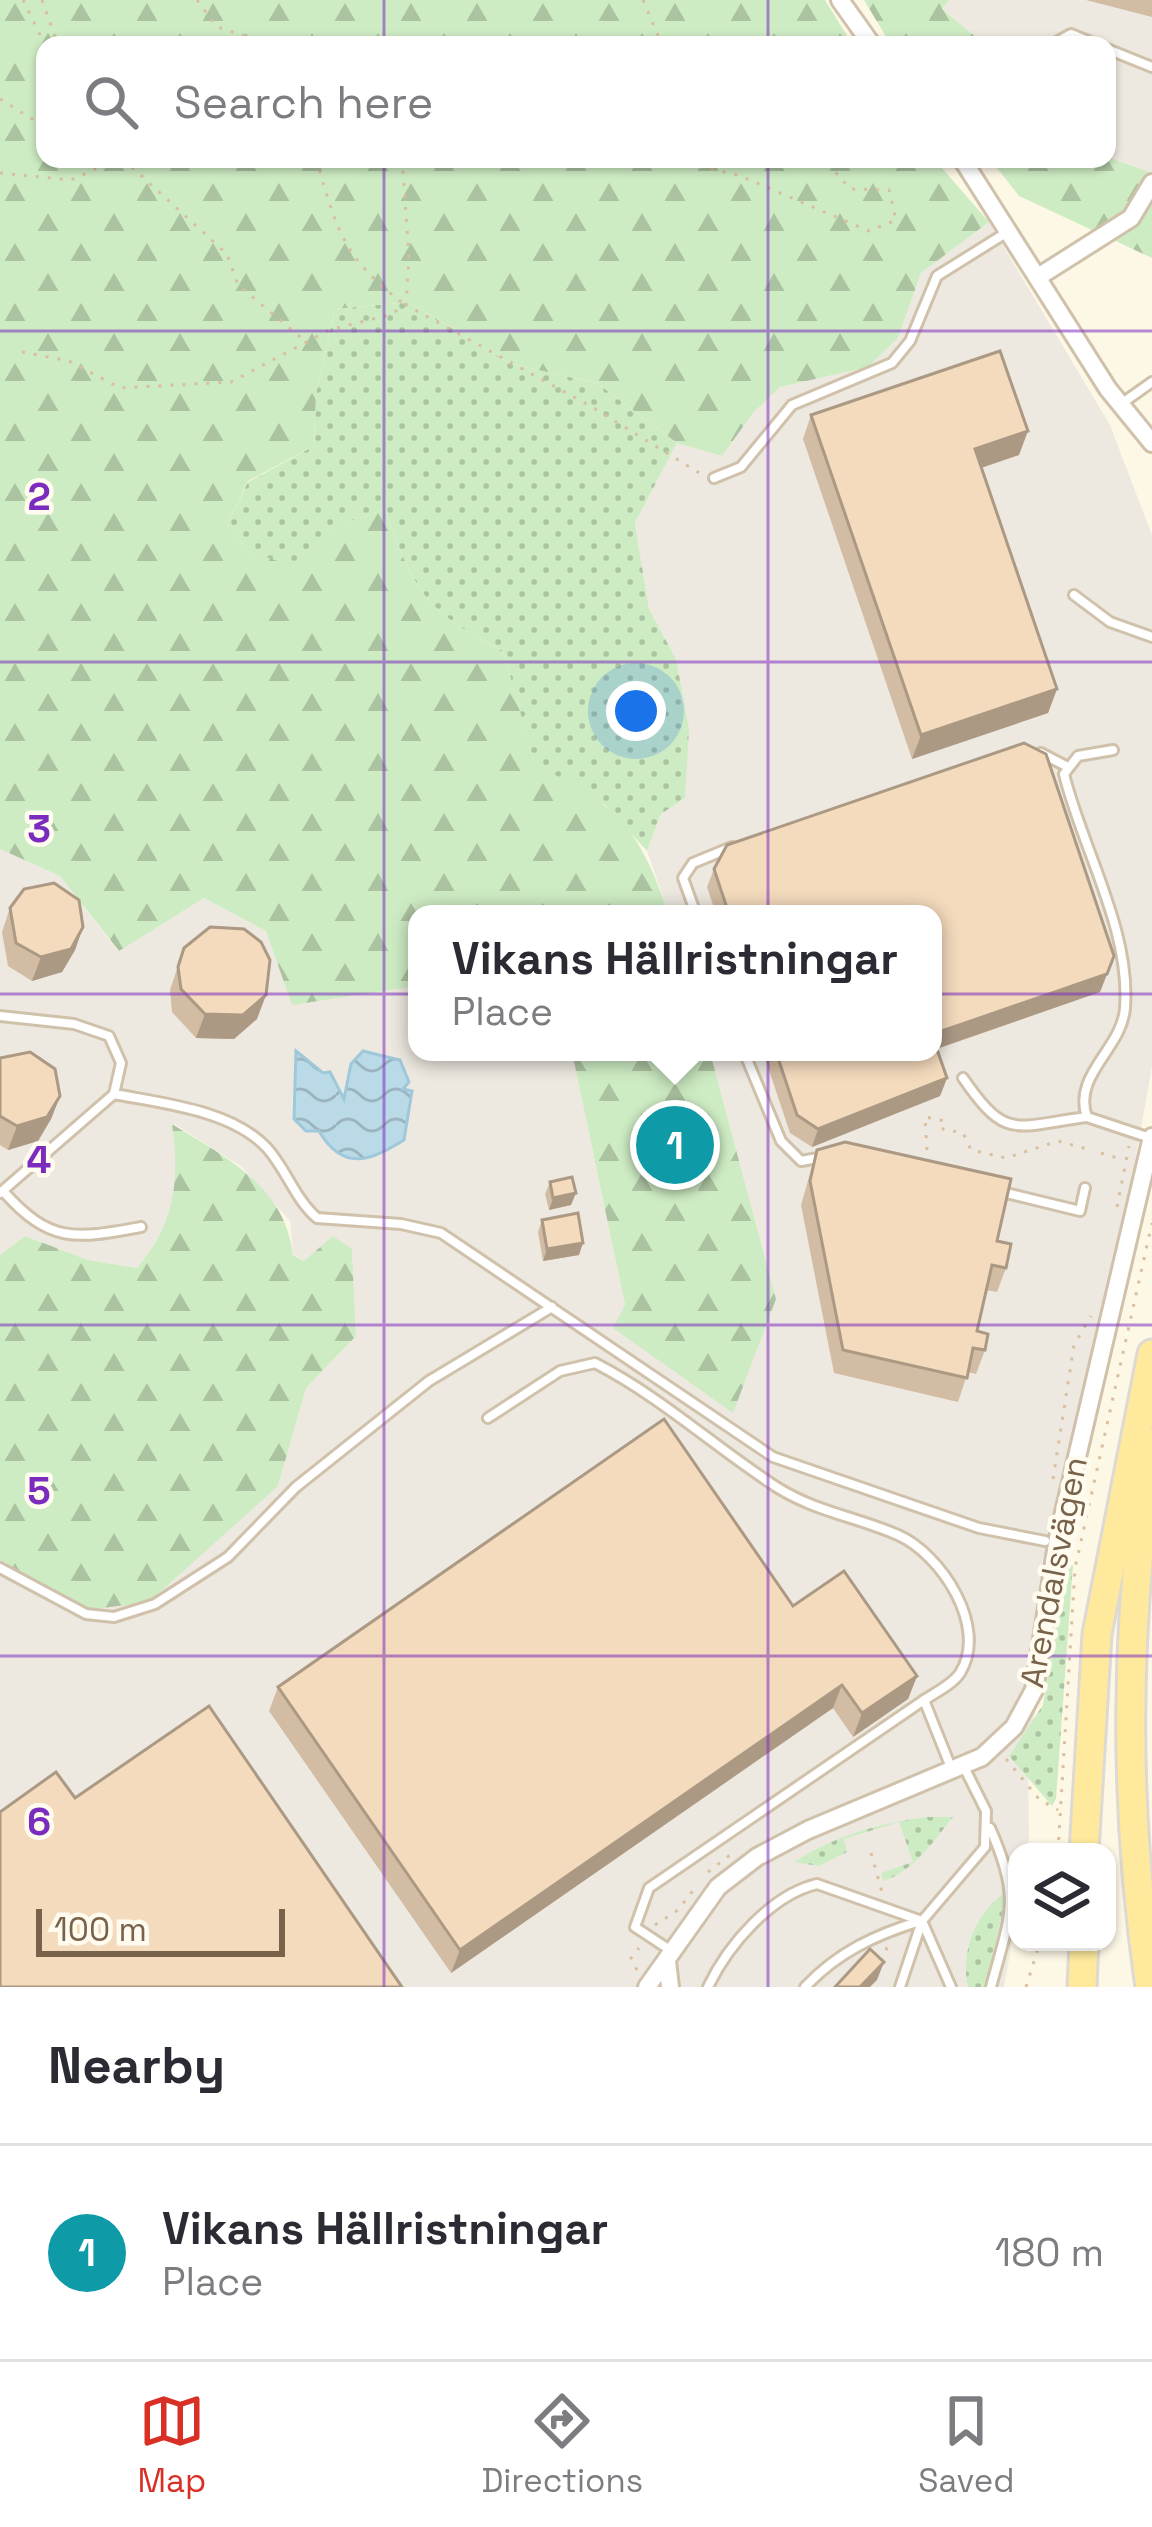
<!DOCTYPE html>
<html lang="en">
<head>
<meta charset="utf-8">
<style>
	:root { --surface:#fff; --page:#f2f2f3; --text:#2b2b33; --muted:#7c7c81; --line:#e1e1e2; --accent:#d93025 }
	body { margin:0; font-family:"Space Grotesk",sans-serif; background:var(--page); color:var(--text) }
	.controls { position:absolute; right:36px; bottom:36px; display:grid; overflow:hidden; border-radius:24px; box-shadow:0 3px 9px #0004 }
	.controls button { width:108px; height:108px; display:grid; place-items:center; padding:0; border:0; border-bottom:3px solid var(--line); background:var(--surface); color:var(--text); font:60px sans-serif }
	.scale { position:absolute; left:36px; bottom:30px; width:249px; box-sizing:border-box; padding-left:12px; border:6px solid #786249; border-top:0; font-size:33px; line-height:42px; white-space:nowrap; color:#786249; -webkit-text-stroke:9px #fffbee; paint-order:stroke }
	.you { position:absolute; left:636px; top:711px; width:42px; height:42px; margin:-30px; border:9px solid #fff; border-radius:50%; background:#1a73e8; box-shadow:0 0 0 18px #1a73e833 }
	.badge { display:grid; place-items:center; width:78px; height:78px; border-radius:50%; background:var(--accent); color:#fff; font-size:39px; font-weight:700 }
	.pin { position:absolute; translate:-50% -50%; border:6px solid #fff; box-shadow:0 3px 12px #0006 }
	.popup { position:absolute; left:408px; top:905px; width:534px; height:156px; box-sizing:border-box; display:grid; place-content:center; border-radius:24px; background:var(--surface); filter:drop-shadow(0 3px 9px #0005); font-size:39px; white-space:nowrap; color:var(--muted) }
	.popup b { font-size:45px; color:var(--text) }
	.popup::after { content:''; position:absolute; left:50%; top:100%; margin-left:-24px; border:24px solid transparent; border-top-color:var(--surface) }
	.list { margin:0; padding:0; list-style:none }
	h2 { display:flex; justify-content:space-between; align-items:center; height:156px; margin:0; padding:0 48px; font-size:51px }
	h2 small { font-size:39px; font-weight:400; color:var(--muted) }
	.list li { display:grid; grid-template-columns:78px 1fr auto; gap:36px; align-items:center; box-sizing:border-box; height:216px; padding:0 48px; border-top:3px solid var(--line) }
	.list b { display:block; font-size:45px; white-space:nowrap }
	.list p { margin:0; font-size:39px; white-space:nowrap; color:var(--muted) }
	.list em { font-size:39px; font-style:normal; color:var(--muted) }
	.icon { flex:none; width:66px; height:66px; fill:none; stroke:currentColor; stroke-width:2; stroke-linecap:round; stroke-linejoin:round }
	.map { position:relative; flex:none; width:1152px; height:1987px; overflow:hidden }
	.search { position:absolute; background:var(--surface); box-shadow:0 3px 9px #0004; left:36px; right:36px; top:36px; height:132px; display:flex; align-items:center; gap:30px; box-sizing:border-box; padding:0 42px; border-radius:24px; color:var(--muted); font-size:45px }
	.sheet { height:372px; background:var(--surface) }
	nav { display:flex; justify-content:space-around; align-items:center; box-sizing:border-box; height:168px; border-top:3px solid var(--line); background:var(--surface); font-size:33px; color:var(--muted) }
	nav a { display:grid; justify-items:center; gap:6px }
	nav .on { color:var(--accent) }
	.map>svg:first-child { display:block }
</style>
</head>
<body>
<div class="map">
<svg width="1152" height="1987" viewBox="0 0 1152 1987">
	<defs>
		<pattern id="grass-dots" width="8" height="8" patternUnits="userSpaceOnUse" patternTransform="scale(3)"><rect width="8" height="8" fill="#ceecc4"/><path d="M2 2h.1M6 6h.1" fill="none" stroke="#acc3a1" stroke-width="1.8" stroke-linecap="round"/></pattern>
		<pattern id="forest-firs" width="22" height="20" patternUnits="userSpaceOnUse" patternTransform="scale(3)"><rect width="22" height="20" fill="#ceecc4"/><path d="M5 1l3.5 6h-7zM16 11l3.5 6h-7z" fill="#acc3a1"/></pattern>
		<pattern id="water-waves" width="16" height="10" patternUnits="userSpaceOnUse" patternTransform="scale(3)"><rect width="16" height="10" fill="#badae8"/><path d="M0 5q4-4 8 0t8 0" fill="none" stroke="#9cb4be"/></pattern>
	</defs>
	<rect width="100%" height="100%" fill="#fdf8e6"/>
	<g fill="#ede9e0">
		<polygon points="949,0 1152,0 1152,173 1107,157 1107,45 986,45 942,9"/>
		<polygon points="989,222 1110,425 1152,535 1152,1067 1028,1752 1029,1838 1027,1852 1017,1852 1017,1914 1004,1987 0,1987 0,1562 87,1610 278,1486 306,1388 356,1336 352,1249 304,1261 293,1254 290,1221 242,1167 174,1124 180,1176 162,1239 137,1268 88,1260 25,1236 0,1255 0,849 60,876 118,951 204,898 266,931 292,1004 417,986 417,1052 572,1052 625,1305 776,1299 710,1052 933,1052 933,914 669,914 647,851 661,814 676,659 649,609 635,523 677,443 722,456 753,413 780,387 868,367 898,338 921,273"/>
	</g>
	<g fill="url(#grass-dots)">
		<path d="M 409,302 L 511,364 L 597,383 L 677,443 L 635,523 L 649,609 L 676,659 L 689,729 L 685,798 L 661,814 L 647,851 L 605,805 L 535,766 L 503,651 C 425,611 414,592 385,509 L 348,522 L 290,566 L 250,552 L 227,525 L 248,482 L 314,446 L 316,394 L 335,309 Z"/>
		<polygon points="1073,1565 1056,1799 1052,1806 1009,1756 1043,1705 1065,1566"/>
		<path d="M 927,1817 L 953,1817 C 933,1842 914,1871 883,1881 L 881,1873 L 913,1862 L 899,1822 L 844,1839 L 847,1852 L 819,1866 L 794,1862 C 835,1836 879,1823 927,1817 Z"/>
		<path d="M 1007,1891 L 986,1987 L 968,1987 C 960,1950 976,1912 1007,1891 Z"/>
	</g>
	<g fill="url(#forest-firs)">
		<path d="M 0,0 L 825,0 L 853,45 L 45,45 L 45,159 L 934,159 L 989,222 L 921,273 L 898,338 L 868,367 L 780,387 L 753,413 L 722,456 L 677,443 L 597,383 L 511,364 L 409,302 L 335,309 L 316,394 L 314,446 L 248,481 L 227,525 L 250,552 L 290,565 L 348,522 L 385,509 C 414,592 425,611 503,651 L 535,765 C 618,804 639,828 669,914 L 417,914 L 417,986 L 292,1005 L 266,931 L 204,898 L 119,951 L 60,876 L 0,849 Z"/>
		<polygon points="864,0 949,0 942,9 986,45 891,45"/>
		<polygon points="1107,157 1152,173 1152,258 1019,196 990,159"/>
		<polygon points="572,1052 710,1052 776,1299 733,1413 613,1328 625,1305"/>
		<path d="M 172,1124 C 227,1158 285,1186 293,1255 L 304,1261 L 333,1236 L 352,1249 L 356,1336 L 306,1388 L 278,1486 L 149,1602 L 87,1610 L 0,1562 L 0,1255 L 25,1236 L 88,1260 L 137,1268 C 175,1224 180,1180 172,1124 Z"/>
	</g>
	<path fill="url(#water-waves)" stroke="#9fc8da" stroke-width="3" d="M 296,1051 L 323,1073 L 330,1072 L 344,1099 L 351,1064 L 363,1051 L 400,1060 L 409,1082 L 403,1089 L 412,1091 L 404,1140 C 373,1159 344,1174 319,1131 L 306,1131 L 294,1119 Z"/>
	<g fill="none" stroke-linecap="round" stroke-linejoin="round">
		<g stroke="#d0c1ab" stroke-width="14">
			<g id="lane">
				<polyline points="1051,45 1071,34 1098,45"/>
				<polyline points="1107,49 1152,67"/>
				<polyline points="1121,404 1152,382"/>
				<polyline points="714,478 741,467 792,405 892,363 910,341 937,276 1009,231"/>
				<polyline points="1074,595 1110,622 1152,637"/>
				<path d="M 1113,750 L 1078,756 L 1064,774 C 1082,848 1131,930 1125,1008 C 1122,1049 1072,1075 1087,1117 L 1150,1138"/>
				<polyline points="1041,753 1066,766"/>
				<polyline points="696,914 683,878 693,863 732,847"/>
				<polyline points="0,1016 74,1024 109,1036 121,1063 114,1094 0,1193"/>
				<polyline points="744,1052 781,1141 801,1161 818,1158"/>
				<path d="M 963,1078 C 1007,1142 1015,1126 1087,1117"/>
				<path d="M 114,1094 C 161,1103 232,1110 267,1148 C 286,1169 295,1199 317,1218 L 401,1224 L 441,1233 L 773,1457 L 979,1528 L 1045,1541"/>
				<path d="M 3,1191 C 50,1244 75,1239 141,1227"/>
				<polyline points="1002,1192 1080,1211 1085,1188"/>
				<path d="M 488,1418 L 560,1371 L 595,1363 C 661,1397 716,1448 778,1488 C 817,1512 857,1517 898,1535 C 941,1554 989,1627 960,1673 C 953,1684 935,1693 924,1700 L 952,1770"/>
				<polyline points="0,1568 86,1614 114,1617 155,1604 228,1557 296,1487 429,1381 552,1307"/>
				<path d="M 990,1828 C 1022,1899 1010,1915 991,1987"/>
				<polyline points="670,1950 635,1927 649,1888 924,1700"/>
				<path d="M 708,1987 C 728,1945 771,1895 817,1884 L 922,1921 L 951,1987"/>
				<path d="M 805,1987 C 838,1952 875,1935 920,1921"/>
				<polyline points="900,1987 922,1921 985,1847 986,1811 964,1767"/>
			</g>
		</g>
		<g stroke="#d0c1ab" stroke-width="22">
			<g id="street">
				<polyline points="840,0 872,45"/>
				<polyline points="962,159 1108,389 1152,443"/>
				<polyline points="1038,277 1131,218 1152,183"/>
				<polyline points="667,1961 670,1987"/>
				<polyline points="647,1987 718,1887 757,1857 808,1830 982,1757 1014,1727 1034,1690 1058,1538 1152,1137"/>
			</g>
		</g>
		<g stroke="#dfd9d3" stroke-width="33">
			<g id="primary">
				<polyline points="1084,1852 1097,1634 1152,1354"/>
				<polyline points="1082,1987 1084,1942"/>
				<path d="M 1150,1987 C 1123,1803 1125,1626 1152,1442"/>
			</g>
		</g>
		<g stroke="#d9bf9f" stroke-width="3" stroke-dasharray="3 9" stroke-linecap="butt">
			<polyline points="23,0 45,45"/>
			<polyline points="42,0 58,45"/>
			<polyline points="197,0 217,27 248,37 252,45"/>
			<polyline points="643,0 662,45"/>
			<polyline points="521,45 545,45"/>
			<polyline points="0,99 45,127"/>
			<polyline points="123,159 227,254 238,285 305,341"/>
			<path d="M 316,159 C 337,230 343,258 404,304"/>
			<polyline points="402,159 409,256 406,305"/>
			<polyline points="664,159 738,175 869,231 896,220 889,190 850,189 824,159"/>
			<polyline points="0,173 71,180 118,159"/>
			<polyline points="22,352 69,361 120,388 231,382 329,330 389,315 406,305 592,407 701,474"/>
			<polyline points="927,1150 925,1117 945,1121 943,1129 963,1133 971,1150 1006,1158 1058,1141 1087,1149"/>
			<polyline points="1101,1153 1124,1160"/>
			<polyline points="1117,1207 1129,1146"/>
			<polyline points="1053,1479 1074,1345 1091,1316"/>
			<polyline points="1006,1759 1039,1799 1058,1810"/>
			<polyline points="1058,1852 1075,1568 1152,1223"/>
			<polyline points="871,1853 882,1892"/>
			<polyline points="708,1872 734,1852"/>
			<polyline points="655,1925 678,1910 695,1888"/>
			<polyline points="881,1961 889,1943"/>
			<polyline points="637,1970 631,1958 639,1948"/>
			<polyline points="1026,1987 1040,1942"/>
		</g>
		<use href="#lane" stroke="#fff" stroke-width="8"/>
		<use href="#street" stroke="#fff" stroke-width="16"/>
		<use href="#primary" stroke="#fee99d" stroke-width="27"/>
	</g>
	<g fill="#d2bca3">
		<polygon points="1086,0 1152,0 1152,17"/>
		<polygon points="811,415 1019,455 981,468 1057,689 1048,713 912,759 803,439"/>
		<polygon points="1024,743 1046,754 1114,956 1100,992 937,1049 947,1078 940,1096 812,1147 790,1133 763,1052 933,1052 933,914 716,914 707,887 714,869 727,845"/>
		<polygon points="10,908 83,927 75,950 62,972 32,981 8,966 2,932"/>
		<polygon points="184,948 257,1019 234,1039 196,1038 172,1012 170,990"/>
		<polygon points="0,1058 60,1096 51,1119 38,1141 8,1150 0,1145"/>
		<polygon points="817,1150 997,1241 1006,1268 997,1292 986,1290 977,1331 985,1350 976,1374 968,1372 958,1402 834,1373 801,1205"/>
		<polygon points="550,1182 571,1205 549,1210 545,1194"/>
		<polygon points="542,1220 579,1255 543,1261 538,1232"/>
		<polygon points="793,1606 917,1676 908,1699 853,1737 833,1708 451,1973 269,1711 278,1687"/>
	</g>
	<g fill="#ab9984">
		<polygon points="1028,431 1019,455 966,473 975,449"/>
		<polygon points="1057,689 1048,713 912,759 921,735"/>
		<polygon points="83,927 75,950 62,972 32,981 41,957"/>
		<polygon points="1114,956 1100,992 933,1050 933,1034"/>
		<polygon points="266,995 257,1019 234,1039 196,1038 205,1014"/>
		<polygon points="947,1078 940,1096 812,1147 818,1129"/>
		<polygon points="60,1096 51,1119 38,1141 8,1150 17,1126"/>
		<polygon points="576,1193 571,1205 549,1210 553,1198"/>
		<polygon points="583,1243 579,1255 543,1261 547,1249"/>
		<polygon points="917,1676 908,1699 853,1737 862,1713"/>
		<polygon points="842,1685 833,1708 451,1973 460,1950"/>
		<polygon points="884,1962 877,1980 870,1987 860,1987"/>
	</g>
	<g fill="#f4dbbd" stroke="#ab9984" stroke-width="3">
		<polygon points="1000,351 1028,431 975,449 1057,689 921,735 811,415"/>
		<polygon points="1024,743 1046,754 1114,956 1107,974 933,1034 933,914 729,914 714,869 727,845"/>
		<polygon points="54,883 79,900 83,927 71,949 41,957 16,943 10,908 24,889"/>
		<polygon points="210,927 244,929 261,942 270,960 266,995 243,1015 205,1014 181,989 178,967 184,948"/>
		<polygon points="933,1038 947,1078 818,1129 797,1115 776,1052 933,1052"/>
		<polygon points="30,1052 55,1069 60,1096 47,1117 17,1126 0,1116 0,1058"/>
		<polygon points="845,1142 1011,1179 997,1241 1011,1244 1006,1268 992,1265 977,1331 988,1334 985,1350 973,1348 967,1378 843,1350 810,1181 817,1150"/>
		<polygon points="572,1177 576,1193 553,1198 550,1182"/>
		<polygon points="578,1213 583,1243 547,1249 542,1220"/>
		<polygon points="664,1419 793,1606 844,1571 917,1676 862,1713 842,1685 460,1950 278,1687"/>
		<polygon points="209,1706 402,1987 0,1987 0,1812 56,1772 75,1798"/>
		<polygon points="870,1949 884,1962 860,1987 835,1987"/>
	</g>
	<path fill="none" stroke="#7b2cbf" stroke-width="3" stroke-opacity="0.55" d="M 384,0 L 384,45M 768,0 L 768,45M 384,159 L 384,1987M 768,159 L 768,1987M 0,331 L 1152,331M 0,662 L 1152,662M 0,994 L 1152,994M 0,1325 L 1152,1325M 0,1656 L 1152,1656"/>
	<g text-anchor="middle" stroke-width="9" stroke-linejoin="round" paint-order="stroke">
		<g font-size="33" fill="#786249" stroke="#fffbee">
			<text transform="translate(1053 1572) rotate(-79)" y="12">Arendalsvägen</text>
		</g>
	</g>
	<g font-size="39" text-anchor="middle" font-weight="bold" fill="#7b2cbf" stroke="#fffbee" stroke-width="9" stroke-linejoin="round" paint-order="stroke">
		<text x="39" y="510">2</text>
		<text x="39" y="842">3</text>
		<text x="39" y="1173">4</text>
		<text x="39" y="1504">5</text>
		<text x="39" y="1835">6</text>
	</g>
</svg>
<div class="controls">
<button><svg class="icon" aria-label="layers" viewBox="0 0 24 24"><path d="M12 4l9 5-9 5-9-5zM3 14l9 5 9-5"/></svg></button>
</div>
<div class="scale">100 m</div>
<div class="you"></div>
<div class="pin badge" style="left:675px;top:1145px;background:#0f9aa8">1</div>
<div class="popup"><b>Vikans Hällristningar</b>Place</div>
<div class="search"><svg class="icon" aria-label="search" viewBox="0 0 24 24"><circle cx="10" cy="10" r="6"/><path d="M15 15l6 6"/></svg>Search here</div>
</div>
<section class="sheet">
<h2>Nearby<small></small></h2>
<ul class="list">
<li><span class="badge" style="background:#0f9aa8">1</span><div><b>Vikans Hällristningar</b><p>Place</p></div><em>180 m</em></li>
</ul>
</section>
<nav>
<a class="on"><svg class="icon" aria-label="map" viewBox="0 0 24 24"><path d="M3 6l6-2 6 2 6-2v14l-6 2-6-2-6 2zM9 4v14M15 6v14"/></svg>Map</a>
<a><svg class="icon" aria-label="directions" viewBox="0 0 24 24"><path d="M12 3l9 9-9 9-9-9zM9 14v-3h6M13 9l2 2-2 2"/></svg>Directions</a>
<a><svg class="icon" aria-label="saved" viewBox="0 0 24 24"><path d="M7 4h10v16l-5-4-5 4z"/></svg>Saved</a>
</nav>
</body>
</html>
